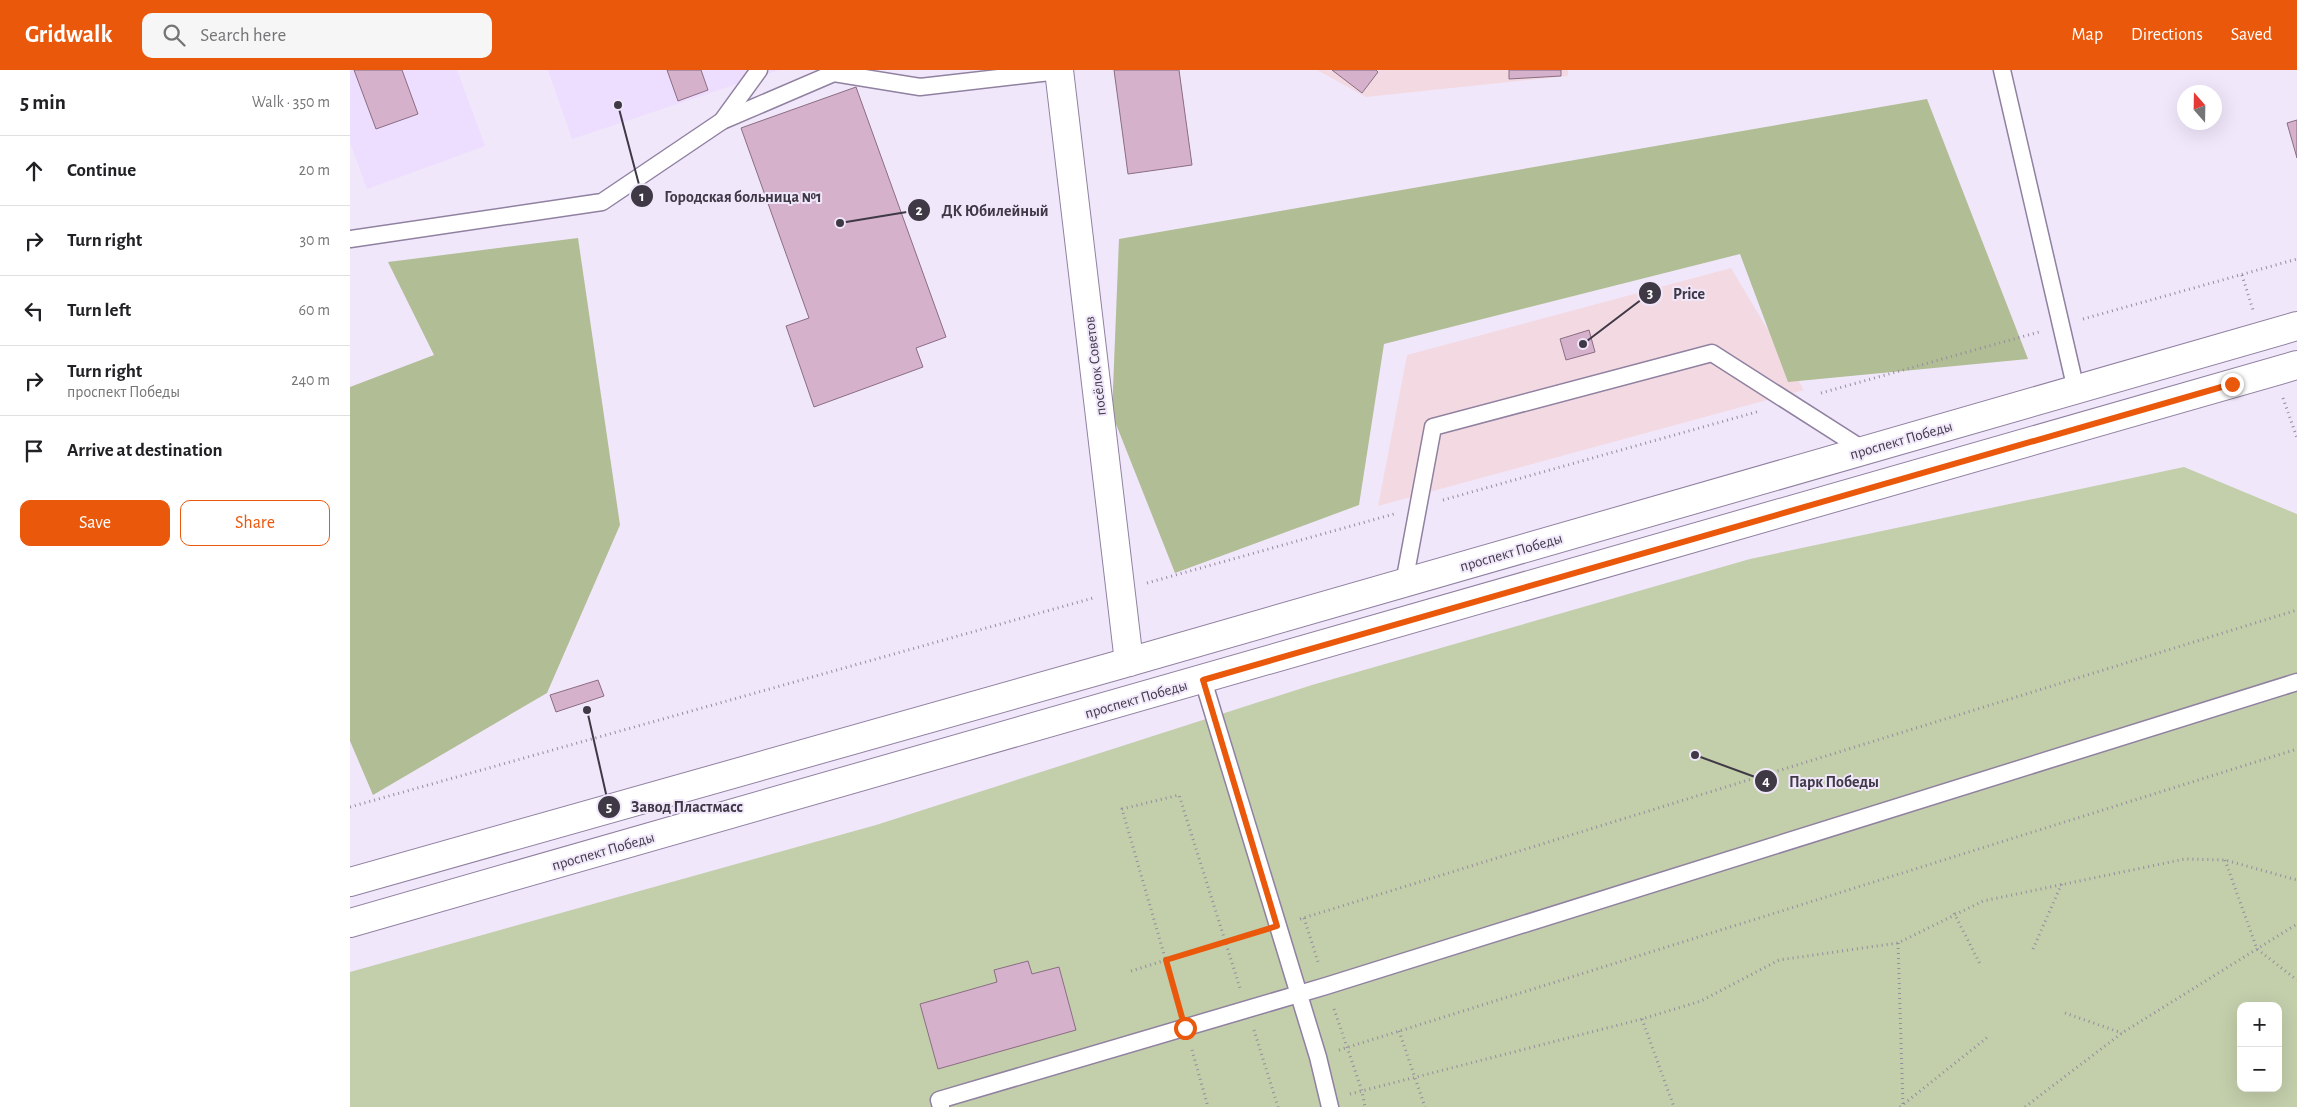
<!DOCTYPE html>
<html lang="en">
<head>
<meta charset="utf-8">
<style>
	:root { --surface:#fff; --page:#f6f6f6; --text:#202124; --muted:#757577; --line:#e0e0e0; --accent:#ea580c }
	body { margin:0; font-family:"Alegreya Sans",sans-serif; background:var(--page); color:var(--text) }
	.controls { position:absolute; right:15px; bottom:15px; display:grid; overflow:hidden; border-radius:10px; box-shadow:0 5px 20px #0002 }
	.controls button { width:45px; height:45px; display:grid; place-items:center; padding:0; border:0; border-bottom:1px solid var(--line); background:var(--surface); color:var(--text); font:25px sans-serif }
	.compass { position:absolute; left:1827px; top:15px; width:45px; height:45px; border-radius:50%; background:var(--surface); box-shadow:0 5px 20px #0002; rotate:340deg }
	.stop { position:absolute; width:15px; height:15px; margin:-11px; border:4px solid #ea580c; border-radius:50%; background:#fff }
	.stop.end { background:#ea580c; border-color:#fff; box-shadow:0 1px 5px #0008 }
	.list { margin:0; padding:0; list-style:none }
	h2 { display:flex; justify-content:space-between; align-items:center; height:65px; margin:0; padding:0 20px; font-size:21px }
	h2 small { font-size:16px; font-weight:400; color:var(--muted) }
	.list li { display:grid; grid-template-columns:32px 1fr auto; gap:15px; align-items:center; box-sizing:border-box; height:70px; padding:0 20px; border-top:1px solid var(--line) }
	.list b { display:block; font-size:19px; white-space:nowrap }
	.list p { margin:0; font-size:16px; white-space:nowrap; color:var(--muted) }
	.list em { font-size:16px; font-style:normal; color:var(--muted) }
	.actions { display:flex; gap:10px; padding:15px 20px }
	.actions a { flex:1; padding:11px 0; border:1px solid var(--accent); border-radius:10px; text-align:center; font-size:18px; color:var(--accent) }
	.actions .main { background:var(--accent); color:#fff }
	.icon { flex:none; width:28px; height:28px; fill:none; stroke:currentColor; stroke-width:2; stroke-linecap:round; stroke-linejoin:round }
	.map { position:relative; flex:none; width:1947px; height:1037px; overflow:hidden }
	header { display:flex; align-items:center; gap:30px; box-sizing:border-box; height:70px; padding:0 25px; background:var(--accent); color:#fff }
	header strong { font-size:24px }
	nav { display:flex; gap:28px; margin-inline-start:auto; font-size:18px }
	.search { width:350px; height:45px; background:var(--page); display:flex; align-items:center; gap:12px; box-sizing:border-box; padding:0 18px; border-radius:10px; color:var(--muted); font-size:19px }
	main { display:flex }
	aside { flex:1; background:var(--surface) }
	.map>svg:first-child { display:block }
</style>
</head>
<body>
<header>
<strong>Gridwalk</strong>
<div class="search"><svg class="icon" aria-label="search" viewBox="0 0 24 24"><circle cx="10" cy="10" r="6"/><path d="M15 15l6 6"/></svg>Search here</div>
<nav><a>Map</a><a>Directions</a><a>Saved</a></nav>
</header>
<main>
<aside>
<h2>5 min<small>Walk · 350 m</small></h2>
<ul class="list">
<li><svg class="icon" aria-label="ahead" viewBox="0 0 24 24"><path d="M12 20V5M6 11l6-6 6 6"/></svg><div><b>Continue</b></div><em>20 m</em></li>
<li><svg class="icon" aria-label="right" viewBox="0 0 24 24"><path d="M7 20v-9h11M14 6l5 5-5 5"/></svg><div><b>Turn right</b></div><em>30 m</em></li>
<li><svg class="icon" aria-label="left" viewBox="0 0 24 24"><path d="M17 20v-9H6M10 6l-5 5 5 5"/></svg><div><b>Turn left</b></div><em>60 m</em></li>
<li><svg class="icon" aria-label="right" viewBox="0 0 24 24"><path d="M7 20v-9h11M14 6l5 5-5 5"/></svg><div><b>Turn right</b><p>проспект Победы</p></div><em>240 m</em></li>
<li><svg class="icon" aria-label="arrive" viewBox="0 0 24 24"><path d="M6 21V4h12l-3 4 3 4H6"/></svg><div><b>Arrive at destination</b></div></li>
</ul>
<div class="actions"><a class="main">Save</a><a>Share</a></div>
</aside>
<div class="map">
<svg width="1947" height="1037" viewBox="0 0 1947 1037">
	<rect width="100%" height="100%" fill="#f1e7fb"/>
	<g fill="#f3dae2">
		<polygon points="967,0 1218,0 1218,6 1016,27"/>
		<polygon points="1381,198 1454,320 1028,436 1057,285"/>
	</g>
	<g fill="#edddfe">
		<polygon points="0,0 107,0 135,76 17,119 0,72"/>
		<polygon points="198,0 429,0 222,69"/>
	</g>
	<path fill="#c3ceab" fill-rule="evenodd" d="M 1834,397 L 1947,444 L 1947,1037 L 0,1037 L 0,902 L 526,755 L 962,615 L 1400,489 ZM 1891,936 L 1928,936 L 1928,1018 L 1891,1018 Z"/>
	<g fill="#b1bd95">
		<polygon points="1577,29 1678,289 1438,312 1390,184 1034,274 1009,435 825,503 762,344 769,169"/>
		<polygon points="228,168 270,455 197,623 23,725 0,671 0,317 84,285 38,192"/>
	</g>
	<g fill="#d5b1cc" stroke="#8a6d83">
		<polygon points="4,0 52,0 68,44 26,59"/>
		<polygon points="317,0 351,0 358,20 328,31"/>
		<polygon points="764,0 829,0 842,95 778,104"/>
		<polygon points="982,0 1026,0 1028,2 1012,23"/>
		<polygon points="1159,0 1211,0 1211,6 1159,9"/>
		<polygon points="506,17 596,267 566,278 573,297 464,337 436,256 459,248 391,58"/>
		<polygon points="1947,50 1947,88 1937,53"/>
		<polygon points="1239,260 1245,282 1216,290 1210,269"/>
		<polygon points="248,610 254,626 206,642 200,625"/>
		<polygon points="678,891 682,904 709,897 726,960 588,999 570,934 647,912 644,900"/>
	</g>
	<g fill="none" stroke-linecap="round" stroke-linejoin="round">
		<g stroke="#9081a0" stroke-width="19">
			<g id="service">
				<polyline points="1652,0 1726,320"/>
				<polyline points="372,51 409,0"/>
				<polyline points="0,169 252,132 372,51 484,3 570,17 709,1"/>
				<polyline points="1054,513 1083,357 1362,283 1514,380"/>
				<polyline points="853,610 968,987 980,1037"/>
				<polyline points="591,1037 589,1030 976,916 1947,612"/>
			</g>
		</g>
		<g stroke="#9081a0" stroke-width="30">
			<polyline id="minor" points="709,0 779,592"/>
		</g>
		<g stroke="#9081a0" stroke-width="30">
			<g id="primary">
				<polyline points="0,812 779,592 1947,256"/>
				<polyline points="0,853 1947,295"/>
			</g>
		</g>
		<g stroke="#958d9d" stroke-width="3" stroke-dasharray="1 4" stroke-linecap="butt">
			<polyline points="1892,205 1903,240"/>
			<polyline points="1733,249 1947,189"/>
			<polyline points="1471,323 1689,262"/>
			<polyline points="1933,328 1947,368"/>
			<polyline points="1093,430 1410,341"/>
			<polyline points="797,513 1044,444"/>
			<polyline points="0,737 743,528"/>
			<polyline points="1875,790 1907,879 1947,910"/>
			<polyline points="1604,843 1630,894"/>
			<polyline points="954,848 969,895"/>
			<polyline points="950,849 1947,540"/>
			<polyline points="1548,873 1553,1037"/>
			<polyline points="1683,879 1712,813"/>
			<polyline points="781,901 905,862"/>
			<polyline points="829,936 772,739 829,725 890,918"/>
			<polyline points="984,939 1012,1021 1015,1037"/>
			<polyline points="1715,943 1772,963"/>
			<polyline points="1292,949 1324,1037"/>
			<polyline points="904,960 928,1037"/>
			<polyline points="1049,961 1075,1037"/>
			<polyline points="842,980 858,1037"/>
			<polyline points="989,980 1947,679"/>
			<polyline points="1000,1024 1292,949 1351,931 1429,890 1548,873 1633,831 1835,789 1875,790 1947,810"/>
			<polyline points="1550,1037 1639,966"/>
			<polyline points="1675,1037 1772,963 1947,854"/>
		</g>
		<use href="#service" stroke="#fff" stroke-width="16"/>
		<use href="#minor" stroke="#fff" stroke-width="28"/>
		<use href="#primary" stroke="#fff" stroke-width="28"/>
	</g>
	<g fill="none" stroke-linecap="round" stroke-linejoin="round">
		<polyline stroke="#ea580c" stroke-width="6" points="835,958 816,890 927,856 853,610 1882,314"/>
	</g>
	<g text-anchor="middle" stroke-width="4" stroke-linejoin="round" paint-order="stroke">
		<g font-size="15" fill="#3f3946" stroke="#f1e7fb">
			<text transform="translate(745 296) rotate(-97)" y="5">посёлок Советов</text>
			<text transform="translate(1551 370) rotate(-16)" y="5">проспект Победы</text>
			<text transform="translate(1161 482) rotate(-16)" y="5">проспект Победы</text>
			<text transform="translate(786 629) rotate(-16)" y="5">проспект Победы</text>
			<text transform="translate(253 781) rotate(-16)" y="5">проспект Победы</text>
		</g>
	</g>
	<path fill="none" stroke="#3f3946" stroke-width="2" d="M268 35L292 126M490 153L569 140M1233 274L1300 223M1345 685L1416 711M237 640L259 737"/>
	<g fill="#3f3946" stroke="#f1e7fb" stroke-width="2">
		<circle cx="268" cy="35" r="5"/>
		<circle cx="490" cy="153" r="5"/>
		<circle cx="1233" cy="274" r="5"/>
		<circle cx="1345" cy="685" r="5"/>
		<circle cx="237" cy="640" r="5"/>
		<circle cx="292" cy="126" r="12"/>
		<circle cx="569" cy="140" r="12"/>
		<circle cx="1300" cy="223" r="12"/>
		<circle cx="1416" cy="711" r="12"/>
		<circle cx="259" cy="737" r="12"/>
	</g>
	<g font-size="15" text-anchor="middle" font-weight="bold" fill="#fff">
		<text x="292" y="131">1</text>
		<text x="569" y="145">2</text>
		<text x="1300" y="228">3</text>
		<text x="1416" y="716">4</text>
		<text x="259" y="742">5</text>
	</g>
	<g font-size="16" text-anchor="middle" font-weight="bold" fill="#3f3946" stroke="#f1e7fb" stroke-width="4" stroke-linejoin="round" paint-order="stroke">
		<text x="393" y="132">Городская больница №1</text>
		<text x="645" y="146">ДК Юбилейный</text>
		<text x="1339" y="229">Price</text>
		<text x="1484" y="717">Парк Победы</text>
		<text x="337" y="742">Завод Пластмасс</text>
	</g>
</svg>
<div class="controls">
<button>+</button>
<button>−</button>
</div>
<svg class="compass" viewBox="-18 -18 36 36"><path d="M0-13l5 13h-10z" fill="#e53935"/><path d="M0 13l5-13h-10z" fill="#757577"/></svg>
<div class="stop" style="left:835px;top:958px"></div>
<div class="stop end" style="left:1882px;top:314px"></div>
</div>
</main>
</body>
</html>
